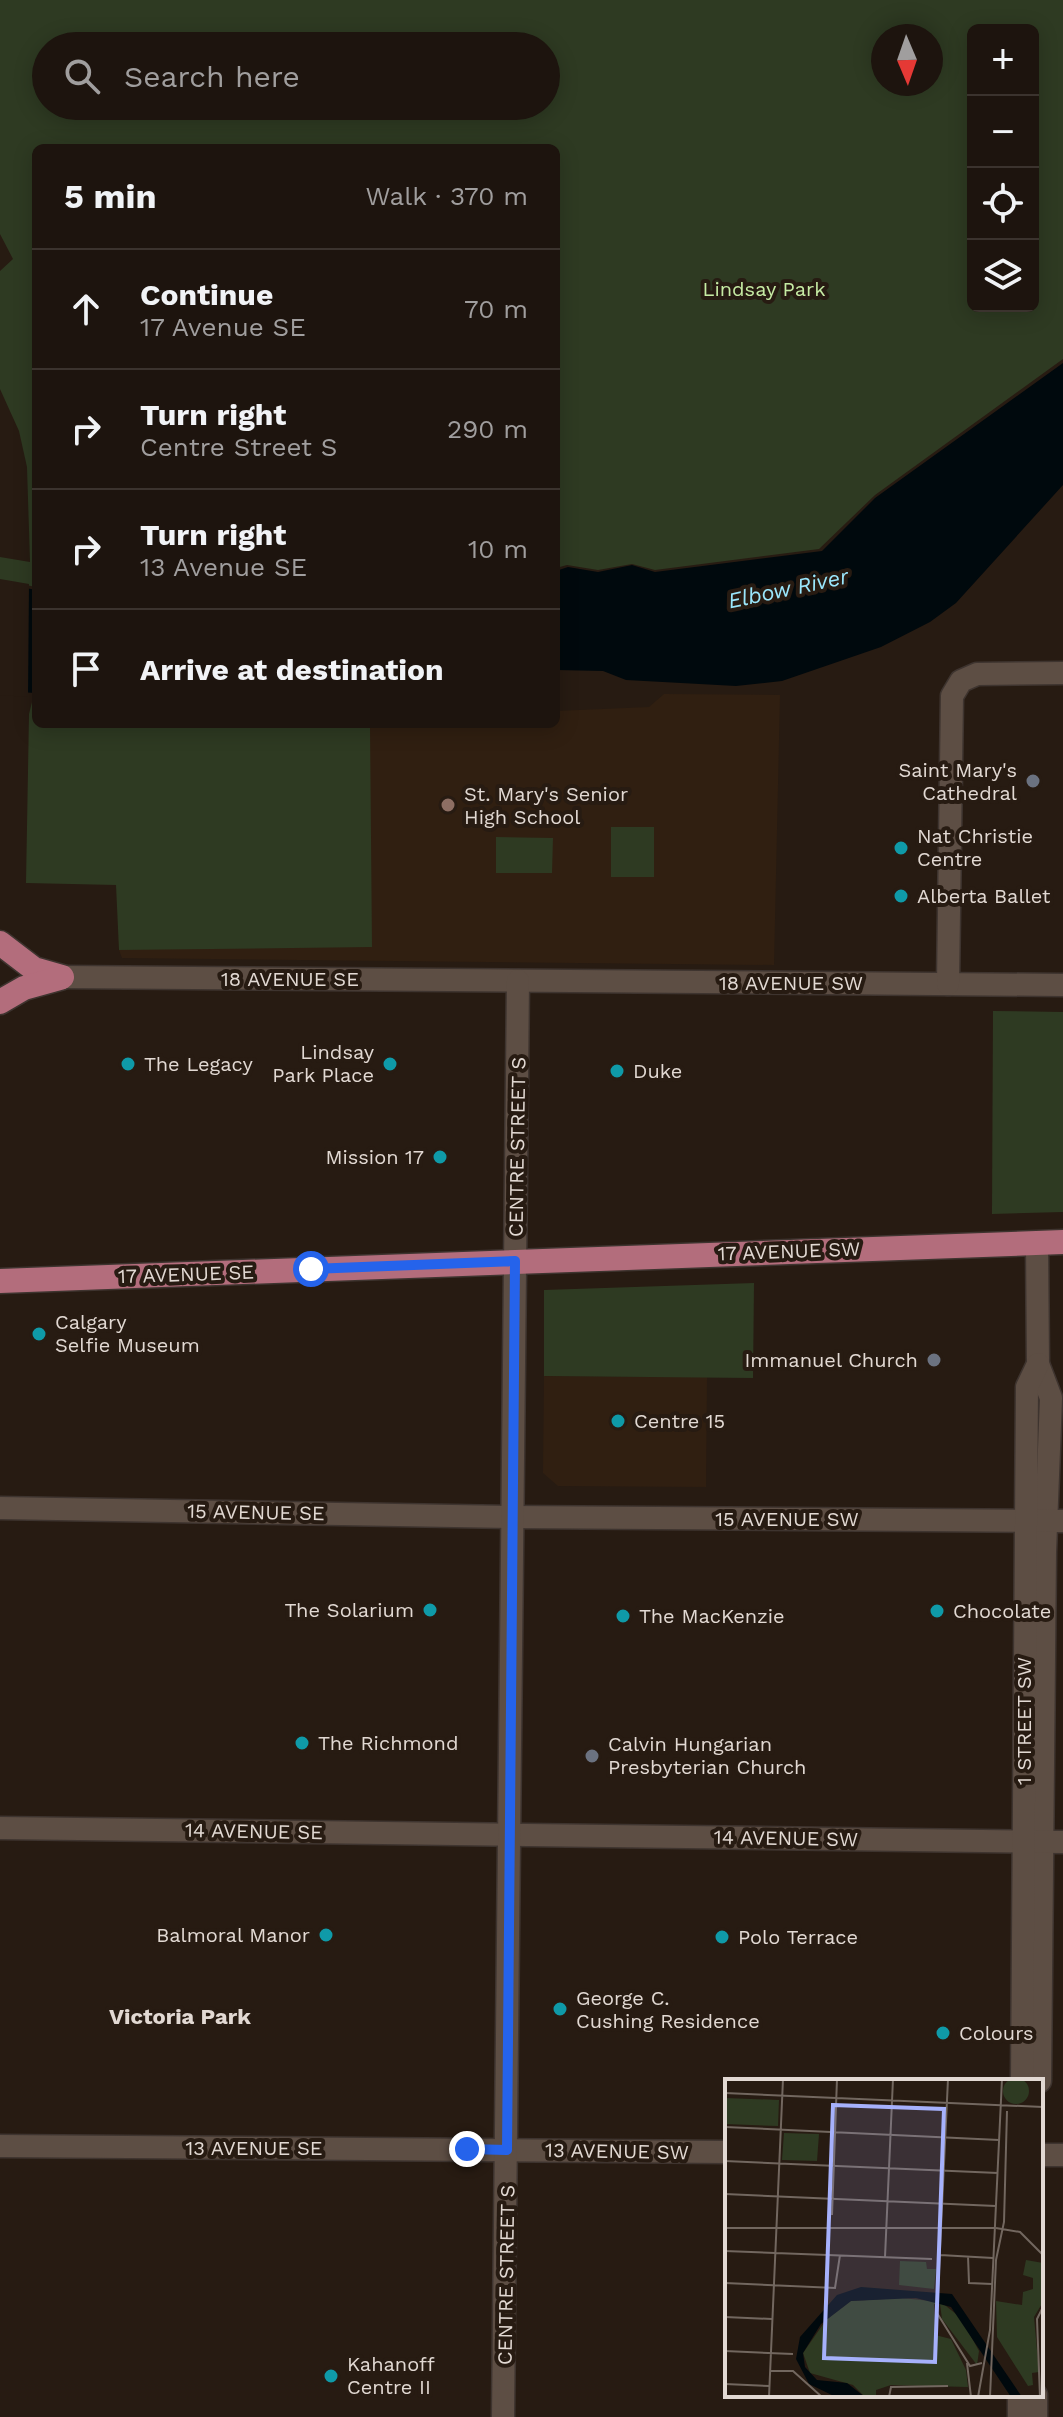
<!DOCTYPE html>
<html lang="en">
<head>
<meta charset="utf-8">
<style>
	:root { --surface:#1d140e; --page:#251d17; --text:#f1f3f6; --muted:#a09e9e; --line:#3b332e }
	body { margin:0; font-family:"Work Sans",sans-serif; background:var(--page); color:var(--text) }
	.controls { position:absolute; right:24px; top:24px; display:grid; overflow:hidden; border-radius:12px; box-shadow:0 4px 20px #0003 }
	.controls button { width:72px; height:72px; display:grid; place-items:center; padding:0; border:0; border-bottom:2px solid var(--line); background:var(--surface); color:var(--text); font:40px sans-serif }
	.compass { position:absolute; left:871px; top:24px; width:72px; height:72px; border-radius:50%; background:var(--surface); box-shadow:0 4px 20px #0003; rotate:178deg }
	.stop { position:absolute; width:24px; height:24px; margin:-18px; border:6px solid #2563eb; border-radius:50%; background:#fff }
	.stop.end { background:#2563eb; border-color:#fff; box-shadow:0 2px 8px #0008 }
	.list { margin:0; padding:0; list-style:none }
	h2 { display:flex; justify-content:space-between; align-items:center; height:104px; margin:0; padding:0 32px; font-size:34px }
	h2 small { font-size:26px; font-weight:400; color:var(--muted) }
	.list li { display:grid; grid-template-columns:52px 1fr auto; gap:24px; align-items:center; box-sizing:border-box; height:120px; padding:0 32px; border-top:2px solid var(--line) }
	.list b { display:block; font-size:30px; white-space:nowrap }
	.list p { margin:0; font-size:26px; white-space:nowrap; color:var(--muted) }
	.list em { font-size:26px; font-style:normal; color:var(--muted) }
	.icon { flex:none; width:44px; height:44px; fill:none; stroke:currentColor; stroke-width:2; stroke-linecap:round; stroke-linejoin:round }
	.map { position:relative; flex:none; width:1063px; height:2417px; overflow:hidden }
	.search { position:absolute; background:var(--surface); box-shadow:0 4px 20px #0003; left:32px; top:32px; width:528px; height:88px; display:flex; align-items:center; gap:20px; box-sizing:border-box; padding:0 28px; border-radius:44px; color:var(--muted); font-size:30px }
	.panel { position:absolute; background:var(--surface); box-shadow:0 4px 20px #0003; left:32px; top:144px; width:528px; height:584px; border-radius:12px }
	.map>svg:first-child { display:block }
</style>
</head>
<body>
<div class="map">
<svg width="1063" height="2417" viewBox="0 0 1063 2417">
	<rect width="100%" height="100%" fill="#271b12"/>
	<g fill="#301f11">
		<polygon points="664,694 780,695 774,965 122,958 119,950 117,885 205,724 556,724 556,711 649,707"/>
		<polygon points="544,1376 707,1377 706,1487 558,1486 543,1473"/>
	</g>
	<g fill="#2e3a22" fill-rule="evenodd">
		<path d="M 0,0 L 1063,0 L 1063,359 L 875,495 L 819,549 L 655,570 L 632,564 L 598,570 L 567,565 L 556,568 L 556,148 L 36,148 L 36,587 L 0,580 L 0,557 L 30,562 L 27,467 L 19,431 L 0,389 L 0,271 L 13,259 L 0,234 ZM 973,30 L 1033,30 L 1033,306 L 973,306 ZM 883,36 L 931,36 L 931,84 L 883,84 ZM 46,46 L 546,46 L 546,106 L 46,106 Z"/>
		<polygon points="33,698 36,698 36,724 370,724 372,947 119,950 116,885 26,883 29,714"/>
		<rect x="611" y="827" width="43" height="50"/>
		<polygon points="496,837 553,838 552,873 496,873"/>
		<polygon points="993,1011 1063,1012 1063,1212 992,1214"/>
		<polygon points="754,1283 753,1378 544,1376 544,1290"/>
	</g>
	<g fill="#00090d">
		<polygon points="1063,363 1063,485 956,603 930,622 881,647 782,681 736,686 626,680 603,671 556,670 556,571 568,567 598,572 632,565 655,572 822,551 875,498"/>
		<polygon points="0,583 36,590 36,693 0,691"/>
	</g>
	<polygon fill="#271b12" points="0,579 29,584 28,697 0,695"/>
	<g fill="none" stroke-linecap="round" stroke-linejoin="round">
		<g stroke="#3e342f" stroke-width="25">
			<g id="minor">
				<polyline points="62,977 1063,985"/>
				<polyline points="948,984 952,696 961,681 977,674 1063,673"/>
				<polyline points="1037,1243 1038,1364 1051,1398 1045,1552 1040,2081"/>
				<polyline points="0,1508 512,1517 1063,1521"/>
				<polyline points="0,1828 1063,1842"/>
				<polyline points="1022,2081 1027,1387 1038,1364"/>
				<polyline points="0,2146 727,2152"/>
				<polyline points="1041,2155 1063,2155"/>
				<polyline points="503,2417 518,981"/>
				<polyline points="1019,2417 1019,2395"/>
				<polyline points="1036,2417 1036,2395"/>
			</g>
		</g>
		<g stroke="#3e342f" stroke-width="27">
			<g id="major">
				<polyline points="0,943 34,969 62,977"/>
				<polyline points="0,1002 24,988 60,978"/>
				<polyline points="0,1281 1063,1242"/>
			</g>
		</g>
		<use href="#minor" stroke="#5d4e44" stroke-width="22"/>
		<use href="#major" stroke="#b36d7c" stroke-width="24"/>
	</g>
	<g fill="none" stroke-linecap="round" stroke-linejoin="round">
		<polyline stroke="#2563eb" stroke-width="10" points="311,1269 515,1261 507,2150 467,2149"/>
	</g>
	<g fill="#6b7280" stroke="#271b12" stroke-width="3">
		<circle cx="1033" cy="781" r="8"/>
		<circle cx="934" cy="1360" r="8"/>
		<circle cx="592" cy="1756" r="8"/>
	</g>
	<circle fill="#8d6e63" stroke="#271b12" stroke-width="3" cx="448" cy="805" r="8"/>
	<g fill="#0f9aa8" stroke="#271b12" stroke-width="3">
		<circle cx="901" cy="848" r="8"/>
		<circle cx="901" cy="896" r="8"/>
		<circle cx="128" cy="1064" r="8"/>
		<circle cx="390" cy="1064" r="8"/>
		<circle cx="617" cy="1071" r="8"/>
		<circle cx="440" cy="1157" r="8"/>
		<circle cx="39" cy="1334" r="8"/>
		<circle cx="618" cy="1421" r="8"/>
		<circle cx="430" cy="1610" r="8"/>
		<circle cx="937" cy="1611" r="8"/>
		<circle cx="623" cy="1616" r="8"/>
		<circle cx="302" cy="1743" r="8"/>
		<circle cx="326" cy="1935" r="8"/>
		<circle cx="722" cy="1937" r="8"/>
		<circle cx="560" cy="2009" r="8"/>
		<circle cx="943" cy="2033" r="8"/>
		<circle cx="331" cy="2376" r="8"/>
	</g>
	<g text-anchor="middle" stroke-width="8" stroke-linejoin="round" paint-order="stroke">
		<g font-size="20" fill="#c6eba4" stroke="#271b12">
			<text x="764" y="296">Lindsay Park</text>
		</g>
		<g font-size="20" fill="#e2d9d3" stroke="#271b12" text-anchor="start">
			<text x="1017" y="777" text-anchor="end">Saint Mary's<tspan x="1017" dy="23">Cathedral</tspan></text>
			<text x="464" y="801">St. Mary's Senior<tspan x="464" dy="23">High School</tspan></text>
			<text x="917" y="843">Nat Christie<tspan x="917" dy="23">Centre</tspan></text>
			<text x="917" y="903">Alberta Ballet</text>
			<text x="374" y="1059" text-anchor="end">Lindsay<tspan x="374" dy="23">Park Place</tspan></text>
			<text x="144" y="1071">The Legacy</text>
			<text x="633" y="1078">Duke</text>
			<text x="424" y="1164" text-anchor="end">Mission 17</text>
			<text x="55" y="1329">Calgary<tspan x="55" dy="23">Selfie Museum</tspan></text>
			<text x="918" y="1367" text-anchor="end">Immanuel Church</text>
			<text x="634" y="1428">Centre 15</text>
			<text x="414" y="1617" text-anchor="end">The Solarium</text>
			<text x="953" y="1618">Chocolate</text>
			<text x="639" y="1623">The MacKenzie</text>
			<text x="318" y="1750">The Richmond</text>
			<text x="608" y="1751">Calvin Hungarian<tspan x="608" dy="23">Presbyterian Church</tspan></text>
			<text x="310" y="1942" text-anchor="end">Balmoral Manor</text>
			<text x="738" y="1944">Polo Terrace</text>
			<text x="576" y="2005">George C.<tspan x="576" dy="23">Cushing Residence</tspan></text>
			<text x="959" y="2040">Colours</text>
			<text x="347" y="2371">Kahanoff<tspan x="347" dy="23">Centre II</tspan></text>
		</g>
		<g font-size="20" fill="#e2d9d3" stroke="#271b12">
			<text x="290" y="986">18 AVENUE SE</text>
			<text x="791" y="990">18 AVENUE SW</text>
			<text transform="translate(517 1147) rotate(-89)" y="7">CENTRE STREET S</text>
			<text transform="translate(789 1251) rotate(-2)" y="7">17 AVENUE SW</text>
			<text transform="translate(186 1274) rotate(-2)" y="7">17 AVENUE SE</text>
			<text transform="translate(256 1512) rotate(1)" y="7">15 AVENUE SE</text>
			<text x="787" y="1526">15 AVENUE SW</text>
			<text transform="translate(1024 1721) rotate(-90)" y="7">1 STREET SW</text>
			<text transform="translate(254 1831) rotate(1)" y="7">14 AVENUE SE</text>
			<text transform="translate(786 1838) rotate(1)" y="7">14 AVENUE SW</text>
			<text x="254" y="2155">13 AVENUE SE</text>
			<text transform="translate(617 2151) rotate(1)" y="7">13 AVENUE SW</text>
			<text transform="translate(506 2275) rotate(-89)" y="7">CENTRE STREET S</text>
		</g>
		<g font-size="22" font-style="italic" fill="#9be7fc" stroke="#271b12">
			<text transform="translate(788 588) rotate(-12)" y="8">Elbow River</text>
		</g>
		<g font-size="22" font-weight="bold" fill="#e2d9d3" stroke="#271b12">
			<text x="180" y="2024">Victoria Park</text>
		</g>
	</g>
	<g transform="translate(725 2079)">
		<rect width="318" height="318" fill="#271b12"/>
		<path d="M278 12a13 13 0 1 1 26 0a13 13 0 1 1-26 0ZM 0,19 L 54,21 L 53,47 L 0,45 ZM 59,54 L 94,55 L 92,82 L 57,81 ZM 301,181 L 318,184 L 318,223 L 309,238 L 314,293 L 307,294 L 308,306 L 303,307 L 272,258 L 271,222 L 297,226 L 298,213 L 308,210 L 308,199 L 298,196 ZM 175,182 L 201,183 L 202,190 L 211,190 L 209,210 L 174,206 ZM 177,219 L 216,223 L 236,239 L 254,272 L 252,286 L 217,240 L 215,225 L 209,225 L 210,256 L 226,260 L 241,291 L 243,308 L 166,306 L 151,311 L 151,318 L 140,318 L 128,306 L 85,294 L 78,274 L 101,241 L 126,222 Z" fill="#2e3a22"/>
		<path d="M 136,208 L 227,215 L 297,318 L 286,318 L 226,228 L 191,219 L 126,222 L 96,245 L 78,274 L 80,288 L 92,301 L 122,304 L 140,318 L 111,318 L 84,305 L 71,280 L 75,258 L 112,216 Z" fill="#00090d"/>
		<path fill="none" stroke="#72675f" stroke-width="2" d="M 223,0 L 212,234 L 245,287 L 257,284M 0,14 L 318,28M 0,48 L 274,61M 0,82 L 273,94M 0,115 L 271,127M 107,136 L 112,0M 0,149 L 270,149M 271,149 L 295,153 L 318,176M 0,172 L 207,180M 215,176 L 268,179M 243,177 L 244,204 L 267,205M 160,178 L 168,0M 0,204 L 110,209 L 115,176M 0,238 L 47,240M 0,272 L 68,275M 242,284 L 246,318M 46,292 L 68,292 L 97,318M 0,305 L 44,307M 44,318 L 58,0M 164,318 L 166,308 L 223,307M 253,318 L 265,251 L 277,0M 265,318 L 271,181 L 279,143 L 282,32M 315,318 L 312,240 L 318,228"/>
		<path fill="#a6b1fc" fill-opacity="0.15" stroke="#a6b1fc" stroke-width="4" d="M 108,26 L 219,30 L 210,283 L 99,279 Z"/>
		<rect width="318" height="318" fill="none" stroke="#e2d9d3" stroke-width="4"/>
	</g>
</svg>
<div class="controls">
<button>+</button>
<button>−</button>
<button><svg class="icon" aria-label="locate" viewBox="0 0 24 24"><circle cx="12" cy="12" r="6"/><path d="M12 2v4M12 18v4M2 12h4M18 12h4"/></svg></button>
<button><svg class="icon" aria-label="layers" viewBox="0 0 24 24"><path d="M12 4l9 5-9 5-9-5zM3 14l9 5 9-5"/></svg></button>
</div>
<svg class="compass" viewBox="-18 -18 36 36"><path d="M0-13l5 13h-10z" fill="#e53935"/><path d="M0 13l5-13h-10z" fill="#a09e9e"/></svg>
<div class="stop" style="left:311px;top:1269px"></div>
<div class="stop end" style="left:467px;top:2149px"></div>
<div class="search"><svg class="icon" aria-label="search" viewBox="0 0 24 24"><circle cx="10" cy="10" r="6"/><path d="M15 15l6 6"/></svg>Search here</div>
<section class="panel">
<h2>5 min<small>Walk · 370 m</small></h2>
<ul class="list">
<li><svg class="icon" aria-label="ahead" viewBox="0 0 24 24"><path d="M12 20V5M6 11l6-6 6 6"/></svg><div><b>Continue</b><p>17 Avenue SE</p></div><em>70 m</em></li>
<li><svg class="icon" aria-label="right" viewBox="0 0 24 24"><path d="M7 20v-9h11M14 6l5 5-5 5"/></svg><div><b>Turn right</b><p>Centre Street S</p></div><em>290 m</em></li>
<li><svg class="icon" aria-label="right" viewBox="0 0 24 24"><path d="M7 20v-9h11M14 6l5 5-5 5"/></svg><div><b>Turn right</b><p>13 Avenue SE</p></div><em>10 m</em></li>
<li><svg class="icon" aria-label="arrive" viewBox="0 0 24 24"><path d="M6 21V4h12l-3 4 3 4H6"/></svg><div><b>Arrive at destination</b></div></li>
</ul>
</section>
</div>
</body>
</html>
